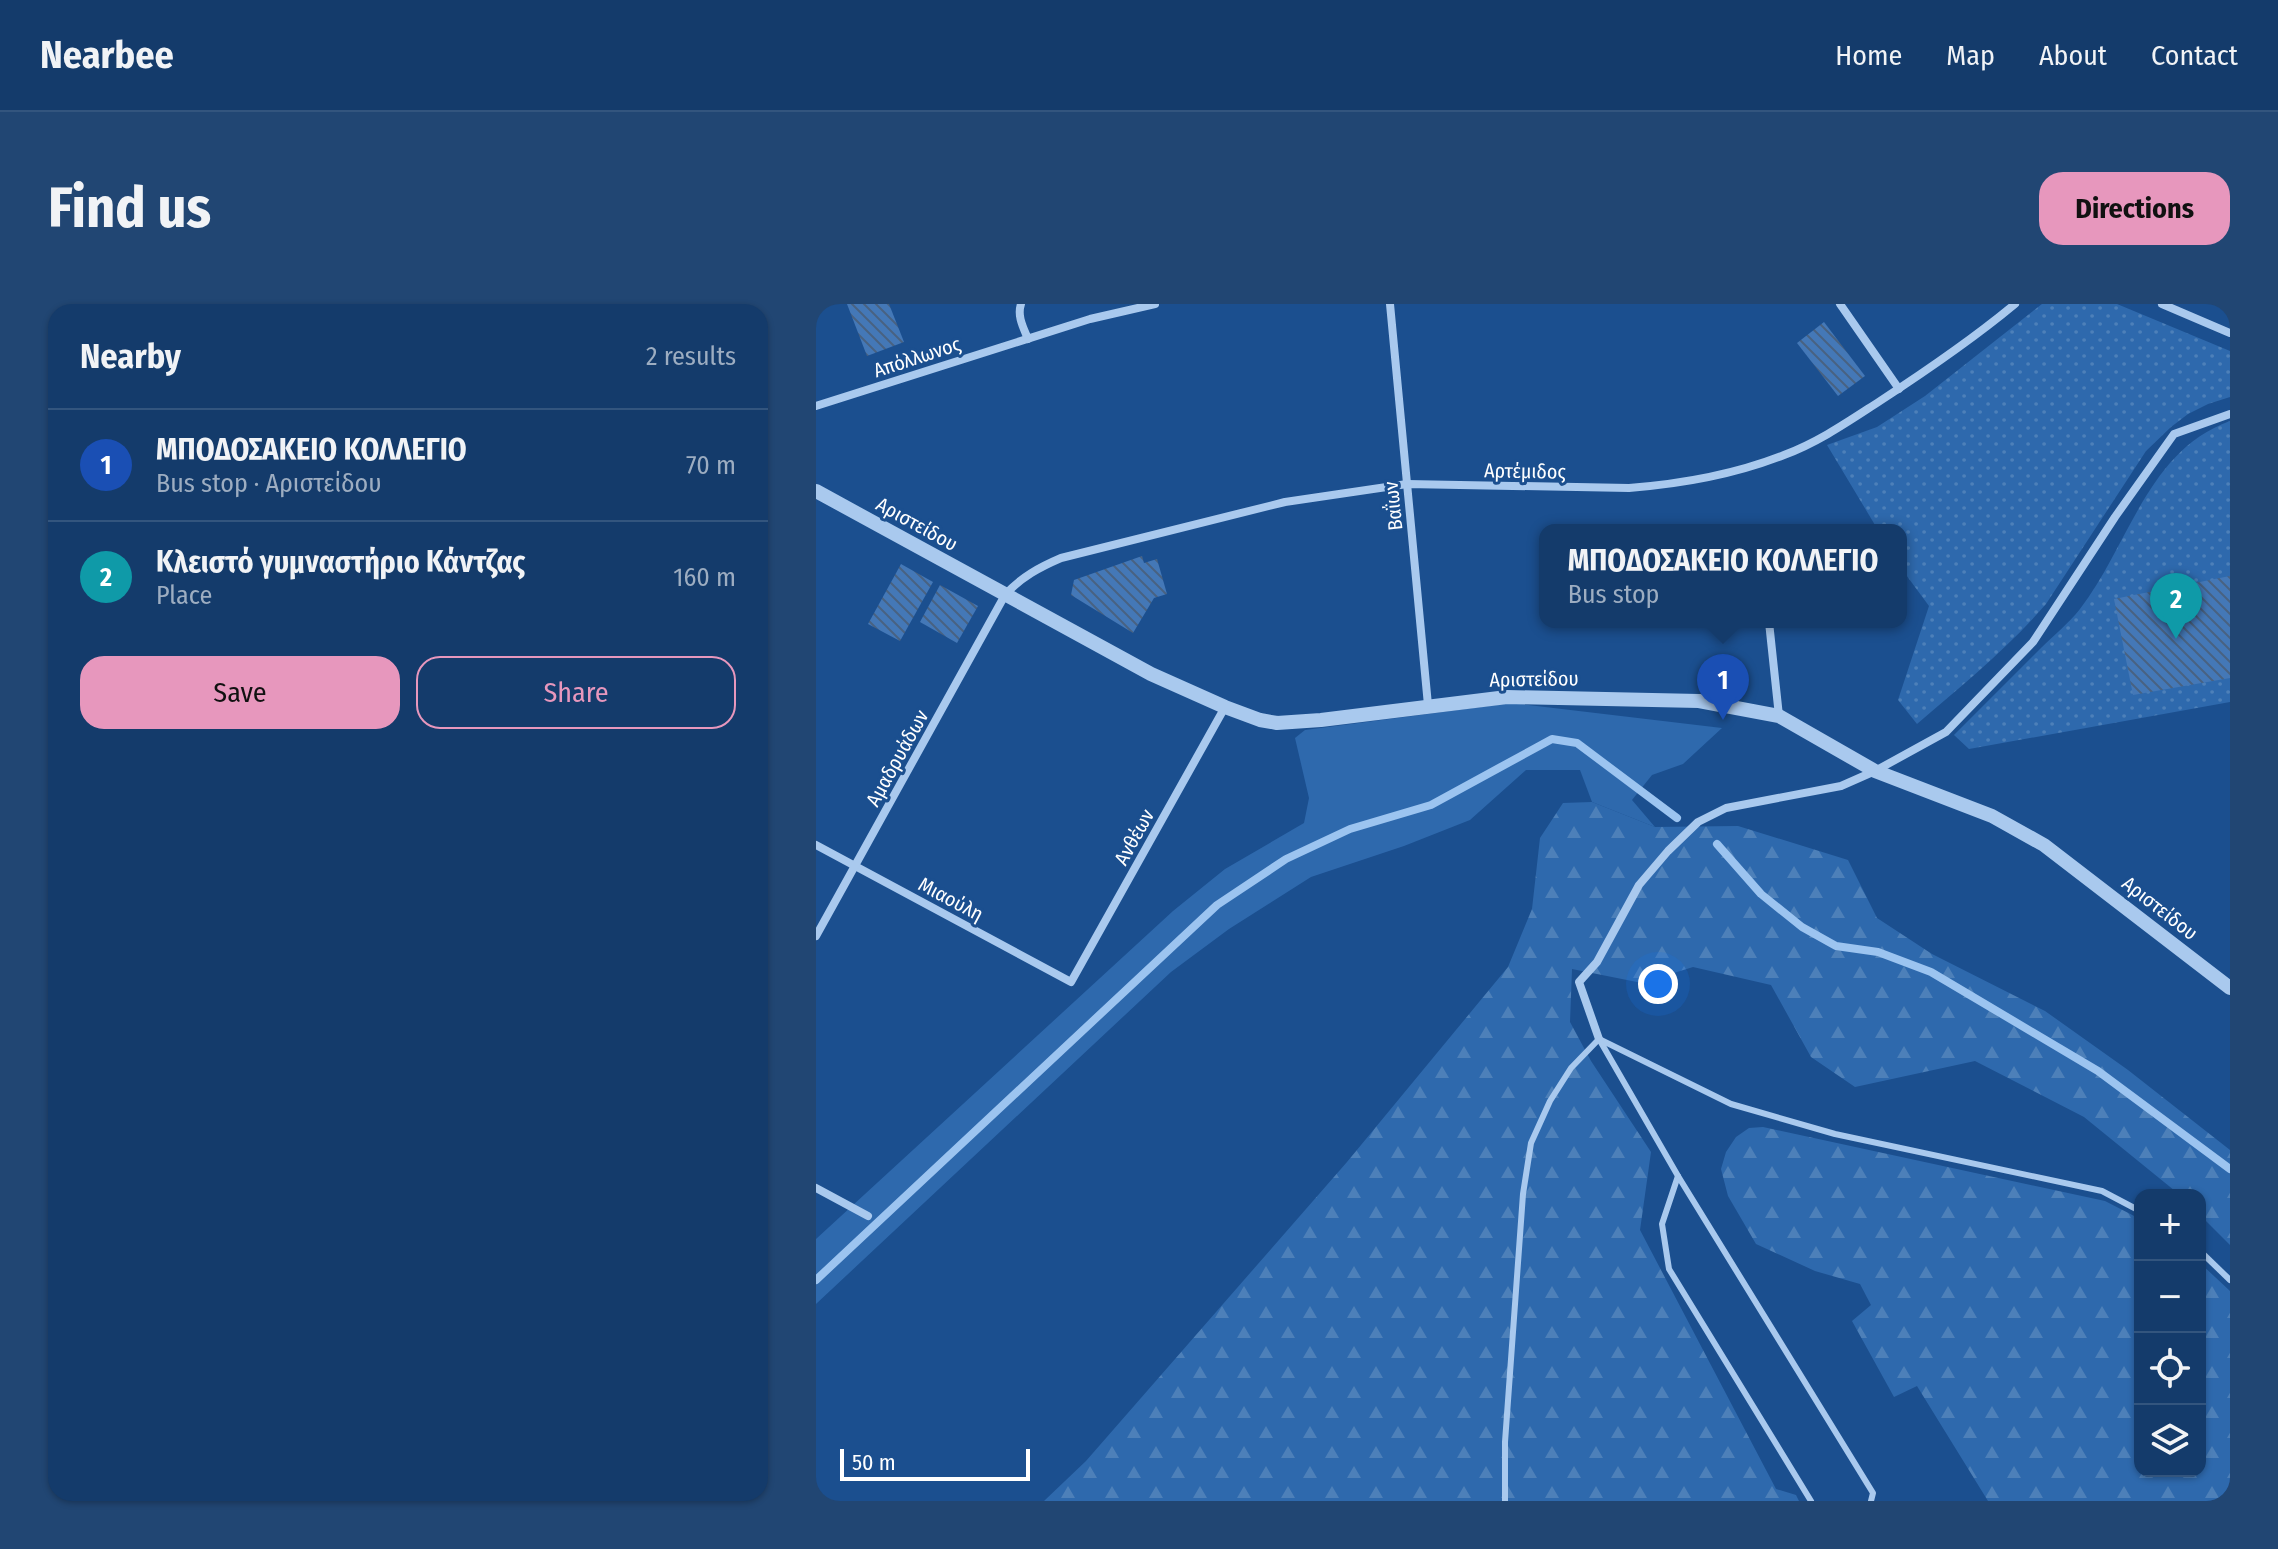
<!DOCTYPE html>
<html lang="en">
<head>
<meta charset="utf-8">
<style>
	:root { --surface:#143b6b; --page:#214673; --text:#f1f3f6; --muted:#9dadc1; --line:#33557e; --accent:#e797bd }
	body { margin:0; font-family:"Fira Sans Condensed",sans-serif; background:var(--page); color:var(--text) }
	.controls { position:absolute; right:24px; bottom:24px; display:grid; overflow:hidden; border-radius:16px; box-shadow:0 2px 6px #0004 }
	.controls button { width:72px; height:72px; display:grid; place-items:center; padding:0; border:0; border-bottom:2px solid var(--line); background:var(--surface); color:var(--text); font:40px sans-serif }
	.scale { position:absolute; left:24px; bottom:20px; width:190px; box-sizing:border-box; padding-left:8px; border:4px solid #fff; border-top:0; font-size:22px; line-height:28px; white-space:nowrap; color:#fff; -webkit-text-stroke:6px #1b4f8f; paint-order:stroke }
	.you { position:absolute; left:842px; top:680px; width:28px; height:28px; margin:-20px; border:6px solid #fff; border-radius:50%; background:#1a73e8; box-shadow:0 0 0 12px #1a73e833 }
	.badge { display:grid; place-items:center; width:52px; height:52px; border-radius:50%; background:var(--accent); color:#fff; font-size:26px; font-weight:700 }
	.pin { position:absolute; translate:-50% -66px; filter:drop-shadow(0 2px 4px #0008) }
	.pin::after { content:''; position:absolute; top:42px; width:28px; height:24px; background:inherit; clip-path:polygon(0 0,100% 0,50% 100%) }
	.popup { position:absolute; left:723px; top:220px; width:368px; height:104px; box-sizing:border-box; display:grid; place-content:center; border-radius:16px; background:var(--surface); filter:drop-shadow(0 2px 6px #0005); font-size:26px; white-space:nowrap; color:var(--muted) }
	.popup b { font-size:30px; color:var(--text) }
	.popup::after { content:''; position:absolute; left:50%; top:100%; margin-left:-16px; border:16px solid transparent; border-top-color:var(--surface) }
	.list { margin:0; padding:0; list-style:none }
	h2 { display:flex; justify-content:space-between; align-items:center; height:104px; margin:0; padding:0 32px; font-size:34px }
	h2 small { font-size:26px; font-weight:400; color:var(--muted) }
	.list li { display:grid; grid-template-columns:52px 1fr auto; gap:24px; align-items:center; box-sizing:border-box; height:112px; padding:0 32px; border-top:2px solid var(--line) }
	.list b { display:block; font-size:30px; white-space:nowrap }
	.list p { margin:0; font-size:26px; white-space:nowrap; color:var(--muted) }
	.list em { font-size:26px; font-style:normal; color:var(--muted) }
	.actions { display:flex; gap:16px; padding:24px 32px }
	.actions a { flex:1; padding:18px 0; border:2px solid var(--accent); border-radius:24px; text-align:center; font-size:28px; color:var(--accent) }
	.actions .main { background:var(--accent); color:#111 }
	.icon { flex:none; width:44px; height:44px; fill:none; stroke:currentColor; stroke-width:2; stroke-linecap:round; stroke-linejoin:round }
	.map { position:relative; flex:none; width:1414px; height:1197px; overflow:hidden; border-radius:24px }
	header { display:flex; align-items:center; gap:48px; box-sizing:border-box; height:112px; padding:0 40px; background:var(--surface); border-bottom:2px solid var(--line) }
	header strong { font-size:38px }
	nav { display:flex; gap:44px; margin-inline-start:auto; font-size:28px }
	.intro { display:flex; align-items:center; justify-content:space-between; box-sizing:border-box; height:192px; padding:0 48px }
	h1 { margin:0; font-size:56px }
	.button { padding:20px 36px; border-radius:24px; background:var(--accent); color:#111; font-size:28px; font-weight:700 }
	main { display:flex; gap:48px; padding:0 48px }
	aside { flex:1; background:var(--surface); border-radius:24px; box-shadow:0 2px 6px #0004 }
	.map>svg:first-child { display:block }
</style>
</head>
<body>
<header>
<strong>Nearbee</strong>
<nav><a>Home</a><a>Map</a><a>About</a><a>Contact</a></nav>
</header>
<div class="intro"><h1>Find us</h1><a class="button">Directions</a></div>
<main>
<aside>
<h2>Nearby<small>2 results</small></h2>
<ul class="list">
<li><span class="badge" style="background:#1a4fb4">1</span><div><b>ΜΠΟΔΟΣΑΚΕΙΟ ΚΟΛΛΕΓΙΟ</b><p>Bus stop · Αριστείδου</p></div><em>70 m</em></li>
<li><span class="badge" style="background:#0f9aa8">2</span><div><b>Κλειστό γυμναστήριο Κάντζας</b><p>Place</p></div><em>160 m</em></li>
</ul>
<div class="actions"><a class="main">Save</a><a>Share</a></div>
</aside>
<div class="map">
<svg width="1414" height="1197" viewBox="0 0 1414 1197">
	<defs>
		<pattern id="forest-firs" width="22" height="20" patternUnits="userSpaceOnUse" patternTransform="scale(2)"><rect width="22" height="20" fill="#2e69ad"/><path d="M5 1l3.5 6h-7zM16 11l3.5 6h-7z" fill="#4d80b9"/></pattern>
		<pattern id="park-dots" width="8" height="8" patternUnits="userSpaceOnUse" patternTransform="scale(2)"><rect width="8" height="8" fill="#2e69ad"/><path d="M2 2h.1M6 6h.1" fill="none" stroke="#4d80b9" stroke-width="1.8" stroke-linecap="round"/></pattern>
		<pattern id="building-back-hatch" width="6" height="6" patternUnits="userSpaceOnUse" patternTransform="scale(2)"><rect width="6" height="6" fill="#4478b7"/><path d="M-1 5l2 2M0 0l6 6M5-1l2 2" fill="none" stroke="#486282"/></pattern>
	</defs>
	<rect width="100%" height="100%" fill="#1b4f8f"/>
	<polygon fill="#2e69ad" points="696,399 906,424 867,460 836,471 816,496 839,523 776,498 764,466 710,466 654,516 588,542 495,573 413,625 355,668 0,1000 0,935 357,607 409,565 488,519 493,494 479,434 489,426"/>
	<g fill="url(#forest-firs)">
		<polygon points="776,498 839,523 922,522 1032,556 1061,614 1116,650 1229,707 1312,766 1414,846 1414,941 1384,911 1384,891 1364,891 1268,813 1159,757 1039,783 995,753 955,681 877,663 826,679 756,665 754,718 775,757 835,848 824,926 960,1185 980,1191 983,1197 228,1197 270,1157 531,858 692,663 716,605 724,534 747,499"/>
		<polygon points="947,823 1289,897 1324,915 1324,1167 1384,1167 1384,959 1414,987 1414,1197 1172,1197 1101,1082 1078,1093 1036,1017 1055,1001 1044,980 999,967 940,940 912,892 905,865 910,848 920,833 933,824"/>
	</g>
	<g fill="url(#park-dots)">
		<path d="M 1226,0 L 1301,0 L 1414,47 L 1414,93 L 1392,100 L 1372,110 L 1355,123 L 1330,147 L 1230,300 C 1191,345 1145,382 1101,420 L 1082,396 L 1113,302 L 1085,264 L 1085,226 L 1062,226 L 1011,141 L 1061,123 L 1109,92 Z"/>
		<path d="M 1414,117 L 1414,398 L 1153,445 L 1138,431 C 1167,402 1196,373 1225,344 C 1238,331 1253,319 1264,305 C 1314,240 1331,147 1414,117 Z"/>
	</g>
	<g fill="none" stroke-linecap="round" stroke-linejoin="round">
		<g stroke="#9cc4f0" stroke-width="8">
			<polyline points="901,540 945,590 986,623 1020,642 1062,648 1115,668 1282,767 1414,865"/>
			<polyline points="0,976 401,601 470,555 534,525 615,501 736,435 761,439 861,514"/>
		</g>
	</g>
	<g fill="url(#building-back-hatch)">
		<polygon points="31,0 73,0 88,38 51,52"/>
		<polygon points="1008,18 1049,72 1022,92 981,39"/>
		<polygon points="326,252 328,259 341,255 351,290 338,294 317,329 255,291 258,276"/>
		<polygon points="85,260 117,278 84,337 52,320"/>
		<polygon points="1414,272 1414,374 1317,391 1298,295"/>
		<polygon points="124,281 162,302 141,339 104,318"/>
	</g>
	<g fill="none" stroke-linecap="round" stroke-linejoin="round">
		<g stroke="#a9c9ee" stroke-width="6">
			<polyline points="783,735 915,800 1019,830 1286,887 1324,907"/>
			<polyline points="783,735 862,872 1057,1189 1055,1197"/>
			<polyline points="862,872 846,920 853,965 995,1197"/>
			<polyline points="1384,947 1414,976"/>
			<polyline points="689,1197 689,1138 707,890 715,839 734,797 755,764 783,735"/>
		</g>
		<g stroke="#a9c9ee" stroke-width="8">
			<path d="M 205,0 C 201,12 207,23 212,35"/>
			<polyline points="574,0 612,401"/>
			<polyline points="1024,0 1083,85"/>
			<polyline points="1346,0 1414,29"/>
			<polyline points="0,102 274,15 339,0"/>
			<polyline points="953,318 963,412"/>
			<polyline points="0,541 255,678 409,403"/>
			<path d="M 0,632 L 189,291 C 205,273 224,263 245,254 L 469,198 L 591,180 L 813,184 C 865,180 920,170 968,151 C 1003,138 1033,117 1064,97 C 1110,67 1157,35 1199,0"/>
			<polyline points="783,735 763,678 781,658 823,581 852,547 882,518 910,504 1025,482 1059,467 1130,428 1217,338 1299,213 1358,130 1414,110"/>
			<polyline points="0,884 52,912"/>
		</g>
		<polyline stroke="#a9c9ee" stroke-width="14" points="0,187 335,370 409,403 444,416 461,419 505,416 691,393 883,397 963,412 1059,467 1176,512 1228,541 1414,684"/>
	</g>
	<g text-anchor="middle" stroke-width="6" stroke-linejoin="round" paint-order="stroke">
		<g font-size="20" fill="#fff" stroke="#1b4f8f">
			<text transform="translate(101 53) rotate(-18)" y="7">Απόλλωνος</text>
			<text transform="translate(709 167) rotate(1)" y="7">Αρτέμιδος</text>
			<text transform="translate(577 202) rotate(-96)" y="7">Βαΐων</text>
			<text transform="translate(101 220) rotate(29)" y="7">Αριστείδου</text>
			<text transform="translate(718 375) rotate(-1)" y="7">Αριστείδου</text>
			<text transform="translate(81 454) rotate(-61)" y="7">Αμαδρυάδων</text>
			<text transform="translate(318 533) rotate(-61)" y="7">Ανθέων</text>
			<text transform="translate(135 595) rotate(28)" y="7">Μιαούλη</text>
			<text transform="translate(1344 604) rotate(38)" y="7">Αριστείδου</text>
		</g>
	</g>
</svg>
<div class="controls">
<button>+</button>
<button>−</button>
<button><svg class="icon" aria-label="locate" viewBox="0 0 24 24"><circle cx="12" cy="12" r="6"/><path d="M12 2v4M12 18v4M2 12h4M18 12h4"/></svg></button>
<button><svg class="icon" aria-label="layers" viewBox="0 0 24 24"><path d="M12 4l9 5-9 5-9-5zM3 14l9 5 9-5"/></svg></button>
</div>
<div class="scale">50 m</div>
<div class="you"></div>
<div class="pin badge" style="left:907px;top:416px;background:#1a4fb4">1</div>
<div class="popup"><b>ΜΠΟΔΟΣΑΚΕΙΟ ΚΟΛΛΕΓΙΟ</b>Bus stop</div>
<div class="pin badge" style="left:1360px;top:335px;background:#0f9aa8">2</div>
</div>
</main>
</body>
</html>
